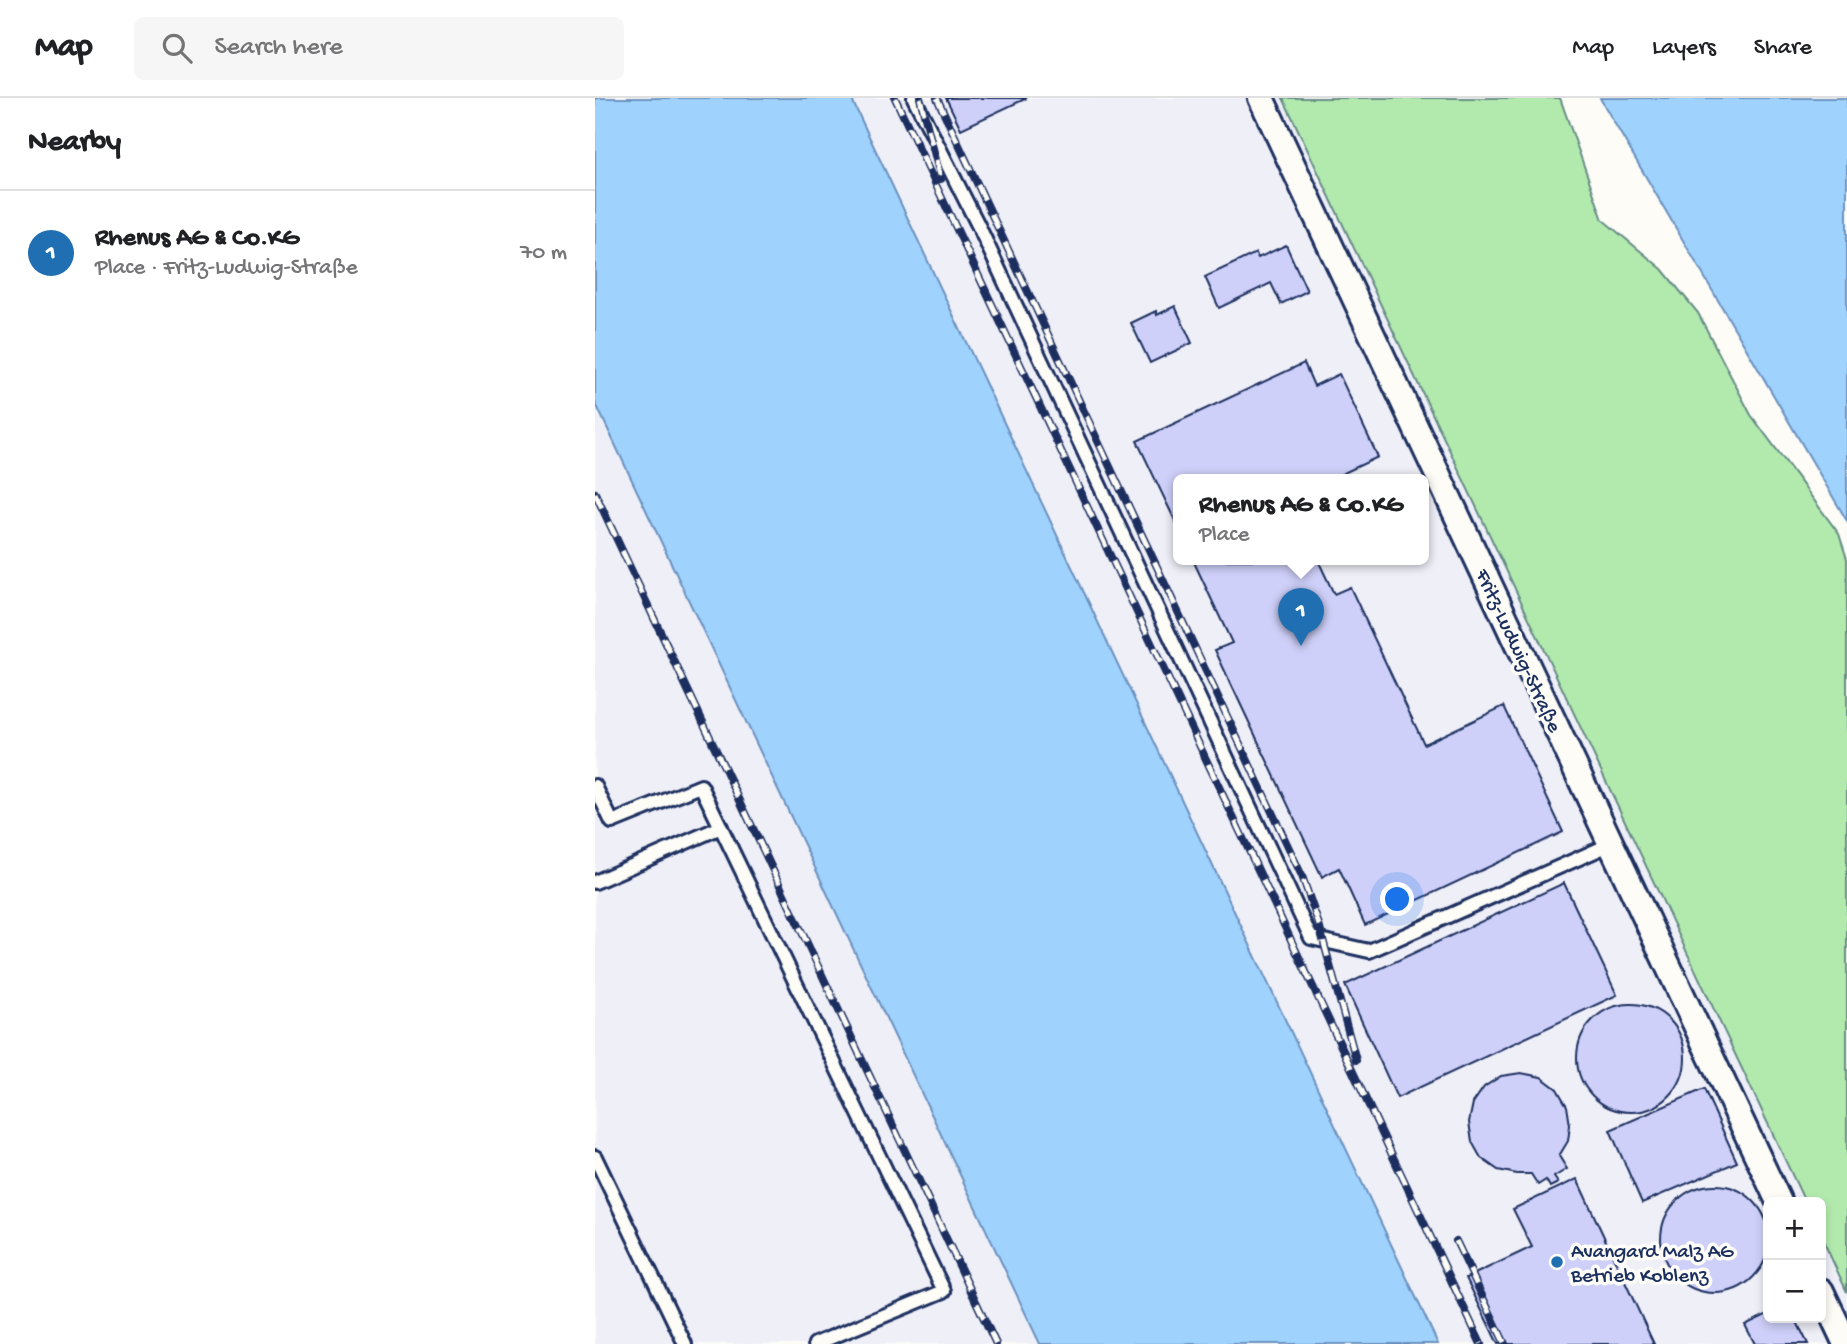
<!DOCTYPE html>
<html lang="en">
<head>
<meta charset="utf-8">
<style>
	:root { --surface:#fff; --page:#f6f6f6; --text:#202124; --muted:#757577; --line:#e0e0e0; --accent:#1f6fb2 }
	body { margin:0; font-family:"Gochi Hand",sans-serif; background:var(--page); color:var(--text) }
	.controls { position:absolute; right:21px; bottom:21px; display:grid; overflow:hidden; border-radius:10px; box-shadow:0 4px 10px #0003 }
	.controls button { width:63px; height:63px; display:grid; place-items:center; padding:0; border:0; border-bottom:2px solid var(--line); background:var(--surface); color:var(--text); font:35px sans-serif }
	.you { position:absolute; left:803px; top:802px; width:24px; height:24px; margin:-18px; border:5px solid #fff; border-radius:50%; background:#1a73e8; box-shadow:0 0 0 10px #1a73e833 }
	.badge { display:grid; place-items:center; width:46px; height:46px; border-radius:50%; background:var(--accent); color:#fff; font-size:23px; font-weight:700 }
	.pin { position:absolute; translate:-50% -58px; filter:drop-shadow(0 2px 4px #0008) }
	.pin::after { content:''; position:absolute; top:37px; width:24px; height:21px; background:inherit; clip-path:polygon(0 0,100% 0,50% 100%) }
	.popup { position:absolute; left:578px; top:376px; width:256px; height:91px; box-sizing:border-box; display:grid; place-content:center; border-radius:10px; background:var(--surface); filter:drop-shadow(0 2px 5px #0005); font-size:23px; white-space:nowrap; color:var(--muted) }
	.popup b { font-size:26px; color:var(--text) }
	.popup::after { content:''; position:absolute; left:50%; top:100%; margin-left:-14px; border:14px solid transparent; border-top-color:var(--surface) }
	.list { margin:0; padding:0; list-style:none }
	h2 { display:flex; justify-content:space-between; align-items:center; height:91px; margin:0; padding:0 28px; font-size:30px }
	h2 small { font-size:23px; font-weight:400; color:var(--muted) }
	.list li { display:grid; grid-template-columns:46px 1fr auto; gap:21px; align-items:center; box-sizing:border-box; height:126px; padding:0 28px; border-top:2px solid var(--line) }
	.list b { display:block; font-size:26px; white-space:nowrap }
	.list p { margin:0; font-size:23px; white-space:nowrap; color:var(--muted) }
	.list em { font-size:23px; font-style:normal; color:var(--muted) }
	.icon { flex:none; width:38px; height:38px; fill:none; stroke:currentColor; stroke-width:2; stroke-linecap:round; stroke-linejoin:round }
	.map { position:relative; flex:none; width:1252px; height:1246px; overflow:hidden }
	header { display:flex; align-items:center; gap:42px; box-sizing:border-box; height:98px; padding:0 35px; background:var(--surface); border-bottom:2px solid var(--line) }
	header strong { font-size:33px }
	nav { display:flex; gap:38px; margin-inline-start:auto; font-size:24px }
	.search { width:490px; height:63px; background:var(--page); display:flex; align-items:center; gap:18px; box-sizing:border-box; padding:0 24px; border-radius:10px; color:var(--muted); font-size:26px }
	main { display:flex }
	aside { flex:1; background:var(--surface) }
	.map>svg:first-child { display:block }
</style>
</head>
<body>
<header>
<strong>Map</strong>
<div class="search"><svg class="icon" aria-label="search" viewBox="0 0 24 24"><circle cx="10" cy="10" r="6"/><path d="M15 15l6 6"/></svg>Search here</div>
<nav><a>Map</a><a>Layers</a><a>Share</a></nav>
</header>
<main>
<aside>
<h2>Nearby<small></small></h2>
<ul class="list">
<li><span class="badge">1</span><div><b>Rhenus AG &amp; Co.KG</b><p>Place · Fritz-Ludwig-Straße</p></div><em>70 m</em></li>
</ul>
</aside>
<div class="map">
<svg width="1252" height="1246" viewBox="0 0 1252 1246">
	<rect width="100%" height="100%" fill="#fdfcf7"/>
	<filter id="ink" filterUnits="userSpaceOnUse"><feTurbulence type="fractalNoise" baseFrequency=".0143" numOctaves="2"/><feDisplacementMap in="SourceGraphic" scale="14" xChannelSelector="R" yChannelSelector="G"/><feConvolveMatrix kernelMatrix="1 2 1 2 8 2 1 2 1" color-interpolation-filters="sRGB"/></filter>
	<g filter="url(#ink)">
		<g fill="#efeff8" fill-rule="evenodd">
			<path d="M 256,0 L 688,0 L 1210,1104 L 1173,1104 L 1173,1220 L 1226,1220 L 1226,1138 L 1252,1194 L 1252,1246 L 843,1246 ZM 584,382 L 828,382 L 828,462 L 584,462 Z"/>
			<polygon points="0,304 183,690 445,1246 0,1246"/>
		</g>
		<polygon fill="#b2eaad" stroke="#668c86" stroke-width="2" points="688,0 965,0 1008,122 1067,171 1103,215 1156,317 1244,436 1252,461 1252,1194 1226,1138 1226,1104 1210,1104"/>
		<g fill="#a0d2fe" stroke="#6b91be" stroke-width="2">
			<polygon points="0,0 256,0 843,1246 445,1246 0,304"/>
			<polygon points="1005,0 1252,0 1252,423 1013,14"/>
		</g>
		<g fill="#ced0f9" stroke="#1b2f5e" stroke-width="2">
			<polygon points="351,0 432,0 366,31"/>
			<polygon points="691,147 712,193 686,206 676,185 624,210 610,179 661,155 663,160"/>
			<polygon points="580,208 597,245 555,265 536,225 561,213 562,217"/>
			<polygon points="709,265 719,288 744,276 783,359 734,382 584,382 584,431 542,343"/>
			<polygon points="598,462 723,462 739,496 755,489 829,646 909,608 968,734 770,827 744,770 727,779 620,552 637,545"/>
			<polygon points="969,785 1022,897 802,1000 750,887"/>
			<circle cx="1036" cy="960" r="54"/>
			<polygon points="926,975 946,979 962,991 972,1008 975,1027 973,1043 964,1058 972,1071 959,1079 963,1085 955,1089 951,1082 943,1087 936,1076 922,1076 903,1072 886,1060 877,1044 874,1024 878,1005 889,989 906,978"/>
			<polygon points="1109,991 1142,1064 1047,1105 1015,1032"/>
			<polygon points="982,1081 1059,1246 903,1246 871,1180 937,1149 918,1111"/>
			<circle cx="1120" cy="1141" r="54"/>
			<polygon points="1173,1216 1173,1220 1200,1220 1213,1246 1160,1246 1150,1227"/>
		</g>
		<g fill="none" stroke-linecap="round" stroke-linejoin="round">
			<g stroke="#1b2f5e" stroke-width="18">
				<g id="service">
					<polyline points="319,0 385,131 716,840 774,853 1016,746"/>
					<polyline points="0,688 17,724 106,688 349,1193 220,1246"/>
					<polyline points="0,784 126,729"/>
					<polyline points="0,1059 90,1246"/>
				</g>
			</g>
			<g stroke="#1b2f5e" stroke-width="30">
				<g id="minor">
					<polyline points="666,0 1184,1104"/>
					<polyline points="1226,1193 1251,1246"/>
				</g>
			</g>
			<use href="#service" stroke="#fdfcf7" stroke-width="12"/>
			<use href="#minor" stroke="#fdfcf7" stroke-width="24"/>
			<g stroke="#1b2f5e" stroke-width="8">
				<g id="rail">
					<polyline points="300,0 886,1246"/>
					<polyline points="325,0 346,81"/>
					<polyline points="342,0 707,778 724,827 761,962"/>
					<polyline points="0,395 401,1246"/>
					<polyline points="861,1143 910,1246"/>
				</g>
			</g>
			<use href="#rail" stroke="#fdfcf7" stroke-width="5" stroke-dasharray="16" stroke-linecap="butt"/>
		</g>
	</g>
	<circle fill="#1f6fb2" stroke="#fdfcf7" stroke-width="2.5" cx="962" cy="1164" r="7"/>
	<g text-anchor="middle" stroke-width="7" stroke-linejoin="round" paint-order="stroke">
		<g font-size="21" fill="#1b2f5e" stroke="#fdfcf7">
			<text transform="translate(925 552) rotate(65)" y="7">Fritz-Ludwig-Straße</text>
		</g>
		<g font-size="21" fill="#1b2f5e" stroke="#fdfcf7" text-anchor="start">
			<text x="976" y="1159">Avangard Malz AG<tspan x="976" dy="24">Betrieb Koblenz</tspan></text>
		</g>
	</g>
</svg>
<div class="controls">
<button>+</button>
<button>−</button>
</div>
<div class="you"></div>
<div class="pin badge" style="left:706px;top:548px">1</div>
<div class="popup"><b>Rhenus AG &amp; Co.KG</b>Place</div>
</div>
</main>
</body>
</html>
